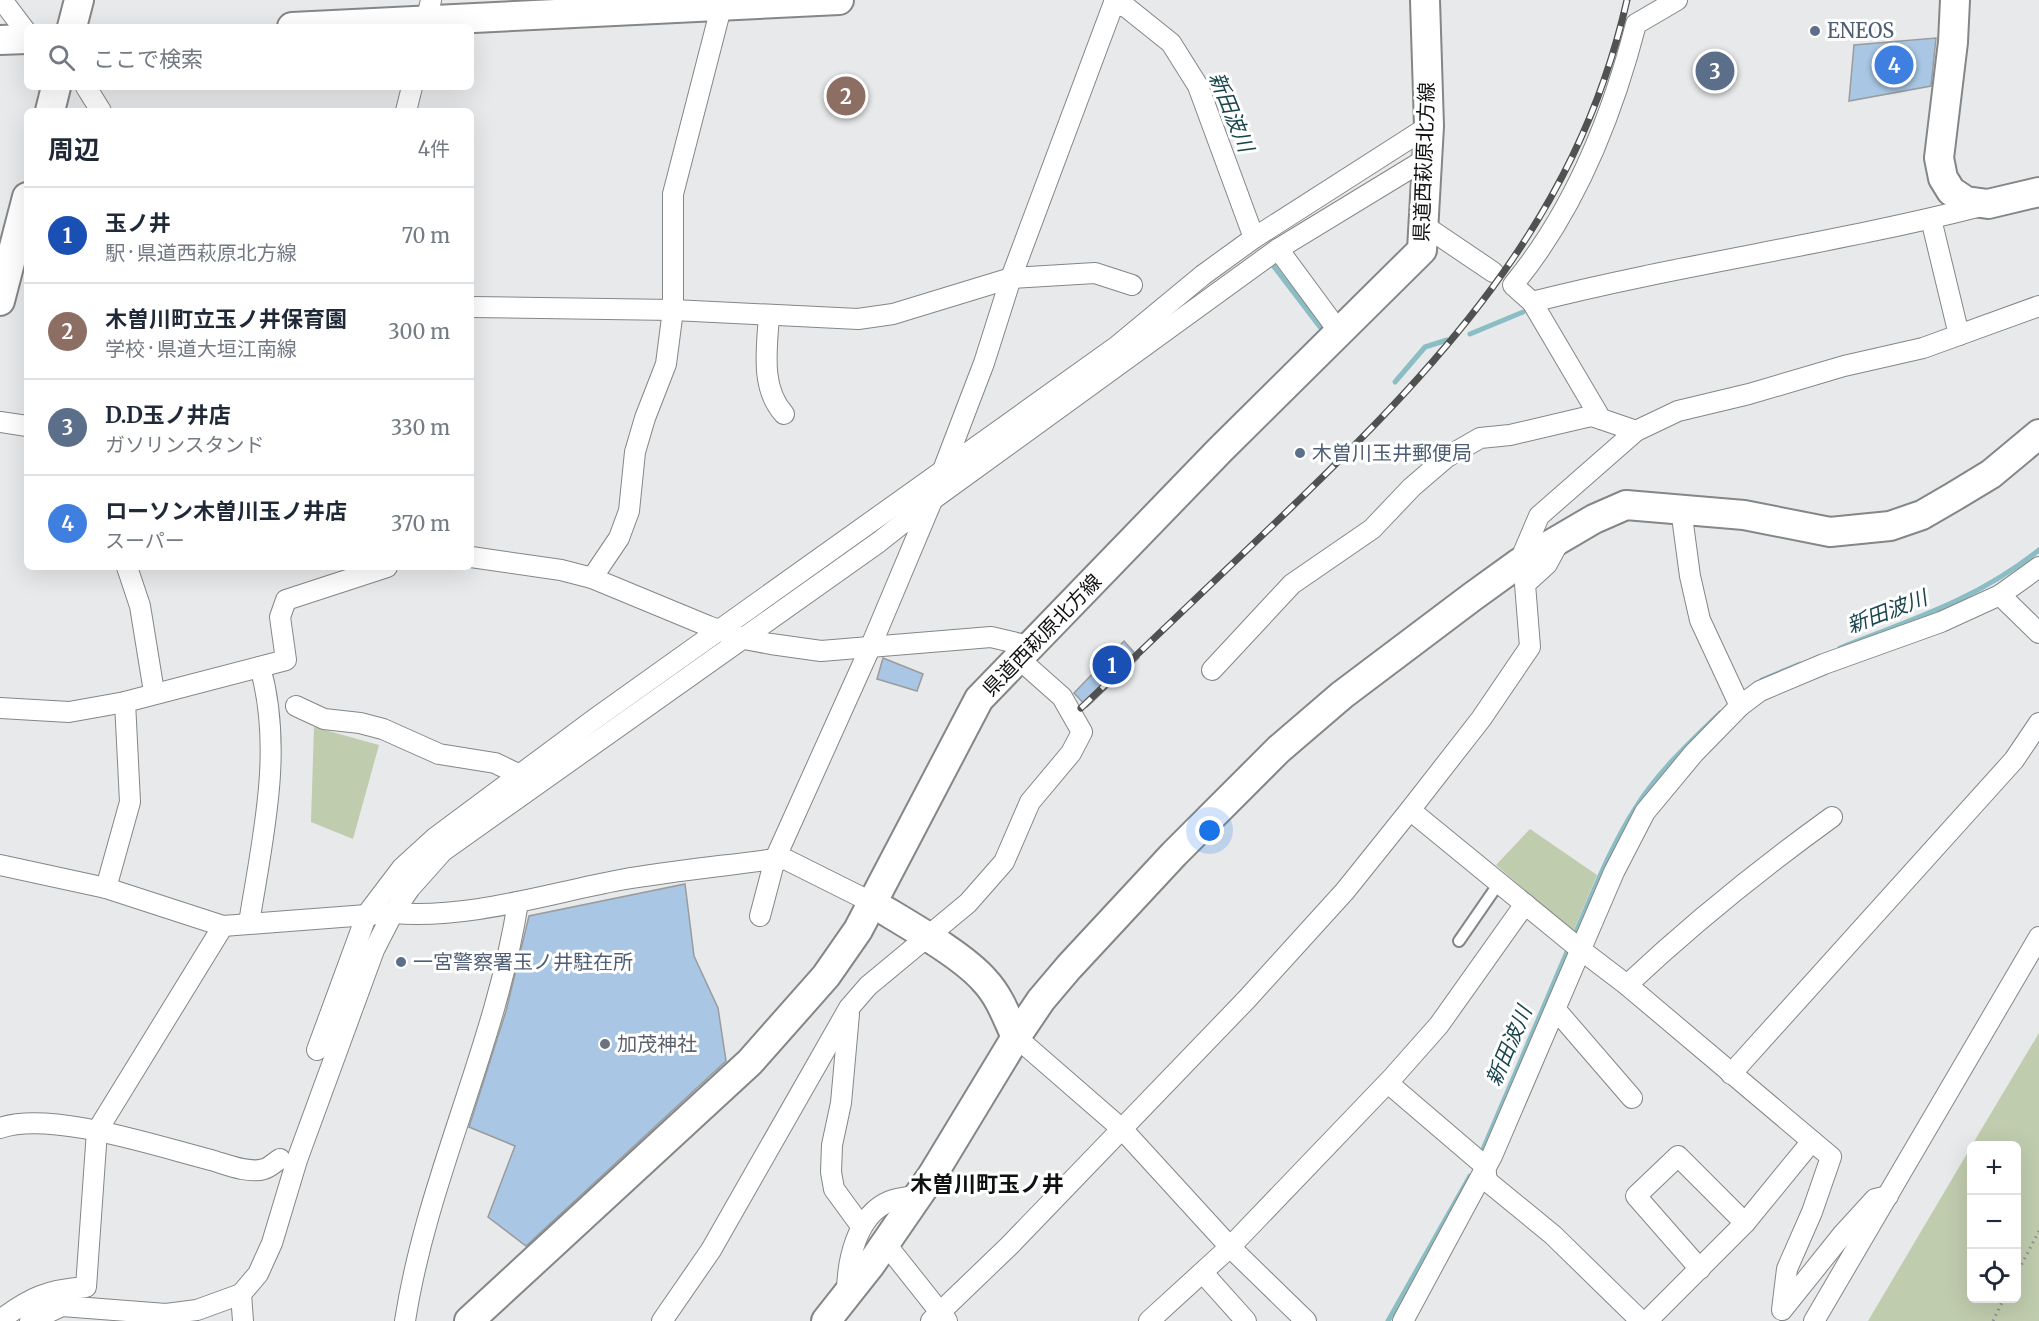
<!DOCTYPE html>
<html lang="ja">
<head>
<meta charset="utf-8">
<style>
	:root { --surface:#fff; --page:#f2f2f3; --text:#1f2937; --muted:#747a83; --line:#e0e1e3; --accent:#2563eb }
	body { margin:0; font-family:Merriweather,"Noto Sans JP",serif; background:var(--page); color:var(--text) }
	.controls { position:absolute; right:18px; bottom:18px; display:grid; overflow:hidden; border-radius:9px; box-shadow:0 6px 24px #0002 }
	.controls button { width:54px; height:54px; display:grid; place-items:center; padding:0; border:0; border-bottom:2px solid var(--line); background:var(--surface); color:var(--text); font:30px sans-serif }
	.you { position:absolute; left:1210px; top:831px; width:21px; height:21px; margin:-15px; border:4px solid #fff; border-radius:50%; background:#1a73e8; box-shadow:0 0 0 9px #1a73e833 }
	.badge { display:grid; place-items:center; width:39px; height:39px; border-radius:50%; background:var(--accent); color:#fff; font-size:20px; font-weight:700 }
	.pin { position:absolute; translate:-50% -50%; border:3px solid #fff; box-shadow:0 2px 6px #0006 }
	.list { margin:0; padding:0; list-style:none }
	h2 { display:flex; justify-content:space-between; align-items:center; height:78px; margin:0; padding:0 24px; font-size:26px }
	h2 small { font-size:20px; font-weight:400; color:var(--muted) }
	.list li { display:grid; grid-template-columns:39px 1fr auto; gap:18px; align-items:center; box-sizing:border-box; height:96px; padding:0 24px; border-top:2px solid var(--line) }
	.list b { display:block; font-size:22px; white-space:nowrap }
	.list p { margin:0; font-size:20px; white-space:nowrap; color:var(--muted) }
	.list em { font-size:20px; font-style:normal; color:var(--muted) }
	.icon { flex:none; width:33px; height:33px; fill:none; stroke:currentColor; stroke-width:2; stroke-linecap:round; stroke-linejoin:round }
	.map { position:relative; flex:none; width:2039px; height:1321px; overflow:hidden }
	.search { position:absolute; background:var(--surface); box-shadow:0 6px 24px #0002; left:24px; top:24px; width:450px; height:66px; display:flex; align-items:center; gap:15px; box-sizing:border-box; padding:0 21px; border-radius:9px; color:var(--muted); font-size:22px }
	.panel { position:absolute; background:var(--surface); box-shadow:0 6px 24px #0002; left:24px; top:108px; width:450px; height:462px; border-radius:9px }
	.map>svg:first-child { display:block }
</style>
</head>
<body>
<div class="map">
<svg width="2039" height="1321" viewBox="0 0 2039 1321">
	<rect width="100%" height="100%" fill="#e7e9ea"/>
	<g fill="#c0ccae">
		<polygon points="314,727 379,745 353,839 311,822"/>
		<polygon points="1530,829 1597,875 1573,932 1496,865"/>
		<polygon points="2039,1033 2039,1321 1868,1321 1971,1147 1972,1298 2016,1298 2016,1146 1972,1145"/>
	</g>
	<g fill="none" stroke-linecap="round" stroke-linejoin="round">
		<g stroke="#8bbdc5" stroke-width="5">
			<polyline points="1272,264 1320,327"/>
			<polyline points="1470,334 1523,312"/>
			<polyline points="1395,382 1425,347 1447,340"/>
			<path d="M 1840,648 C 1913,619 1976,600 2039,550"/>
			<polyline points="1762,680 1800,664"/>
			<path d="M 1576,932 C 1594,890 1611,846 1636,807 C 1658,772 1690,742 1720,713"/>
			<polyline points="1481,1154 1567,952"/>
			<polyline points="1388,1321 1470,1176"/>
		</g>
	</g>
	<g fill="#a9c7e5" stroke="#999b9c" stroke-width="1.5">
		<polygon points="1936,38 1931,86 1849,101 1854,45"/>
		<polygon points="1124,641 1139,658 1087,707 1074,693"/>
		<polygon points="883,658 923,674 917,691 877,679"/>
		<polygon points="685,884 694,956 718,1008 726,1061 526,1246 488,1217 515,1146 469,1127 506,1011 529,916"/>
	</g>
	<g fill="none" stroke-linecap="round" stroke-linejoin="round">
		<g stroke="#848687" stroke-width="14">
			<polyline id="lane" points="1459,941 1499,883"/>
		</g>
		<g stroke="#848687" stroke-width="22">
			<g id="street">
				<polyline points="2,0 27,33"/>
				<polyline points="1114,4 1126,7 1171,43 1198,86 1254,238"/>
				<polyline points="425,27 431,0"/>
				<polyline points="86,87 101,111"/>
				<polyline points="406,111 412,87"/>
				<polyline points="1931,219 1959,335"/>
				<polyline points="1425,226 1493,272"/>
				<polyline points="1278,249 1340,333"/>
				<path d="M 1532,302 C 1681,264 1833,244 1981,206"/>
				<polyline points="471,307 673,310 858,319 893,314 1011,278 1095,273 1132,285"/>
				<path d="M 769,315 C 767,348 760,388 784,414"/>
				<polyline points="0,422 27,426"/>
				<path d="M 1636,431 L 1601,419 L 1532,302 L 1513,285 C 1575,210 1612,117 1636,24 L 1677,0"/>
				<polyline points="943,470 984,363 1011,278 1115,0"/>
				<polyline points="1681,509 1690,576 1700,620 1740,706"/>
				<polyline points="471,557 561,570 592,578 708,626 744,639 771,644 821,651 991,637 1029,646"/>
				<polyline points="1519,563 1539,516 1636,431 1678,411 1749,394 1844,366 1923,348 2039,306"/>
				<polyline points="127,567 140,606 154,692"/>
				<polyline points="592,578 619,538 629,511 635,452 645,418 666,364 673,310 673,194 723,0"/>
				<polyline points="2000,595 2039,633"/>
				<polyline points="1212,670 1292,584 1372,529 1412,487 1447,457 1480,438 1510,435 1591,416 1601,419"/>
				<polyline points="296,706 324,719 360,723 383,729 439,754 495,763 518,774"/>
				<polyline points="0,708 69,712 125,702 286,660 280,617 286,600 387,567"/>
				<polyline points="1410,810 1581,950 1627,985 1831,1157 1812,1212 1787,1269 1782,1310 1843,1234 1875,1199 1888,1196"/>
				<path d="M 0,865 L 106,888 L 223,926 L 393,913 C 471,919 545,894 620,880 C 671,871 724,866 775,859 L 787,860 L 871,902"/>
				<polyline points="106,888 130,802 125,702"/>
				<polyline points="760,916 775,859 870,648 931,503"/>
				<path d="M 249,923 C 262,841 284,750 260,667"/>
				<path d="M 1627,985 C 1692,924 1760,869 1832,817"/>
				<polyline points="1556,1010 1632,1098"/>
				<polyline points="849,1014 841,1103 832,1145 831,1172 834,1189 861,1226"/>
				<polyline points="1016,1037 1123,1130 1230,1247 1306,1321"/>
				<polyline points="317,1050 367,914 402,868 436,837 596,718 1116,347 1203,275 1254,238 1429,126"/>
				<polyline points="1731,1074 2014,760 2039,723"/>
				<polyline points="1388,1083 1485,1166 1487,1181 1553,1235 1641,1321"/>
				<path d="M 0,1128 C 50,1110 159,1147 211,1160 C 225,1164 249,1174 264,1169 C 269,1168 275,1162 280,1159"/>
				<polyline points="885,1243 947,1321"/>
				<polyline points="1700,1269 1636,1196 1678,1156 1745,1223"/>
				<polyline points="1203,1273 1246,1321"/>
				<polyline points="241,1294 243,1321"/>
				<path d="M 847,1294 C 847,1262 856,1215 890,1201 C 898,1198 909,1197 918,1195"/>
				<path d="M 0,1320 C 31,1297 47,1290 86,1287 L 97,1131 L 223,926"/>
				<polyline points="30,1321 62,1306 166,1314 197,1310 241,1294 258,1274 272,1243 297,1160 374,950 393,913 410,888 443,851 879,542 932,500 1278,249 1429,157"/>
				<path d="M 405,1321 C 427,1178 496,1046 518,902"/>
				<polyline points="662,1321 711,1250 849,1008 868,986 968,903 1004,862 1030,802 1071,753 1082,732 1062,697 1018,658"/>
				<polyline points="931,1321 1009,1246 1247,999 1345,891 1410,810 1481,719 1530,647 1525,584 1547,564 1560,540"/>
				<polyline points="1149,1321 1230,1247 1393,1077 1439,1025 1525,904"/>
				<polyline points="1403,1321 1492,1156 1614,872 1645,812 1694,753 1740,706 1760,691 1824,664 1941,622 2000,595 2039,567"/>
				<polyline points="1647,1321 1745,1223 1812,1141"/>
				<polyline points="1814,1321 2039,937"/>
			</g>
		</g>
		<g stroke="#848687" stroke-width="32">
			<g id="secondary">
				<polyline points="1955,0 1953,42 1939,158 1943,178 1951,191 1966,201 1988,204 2039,192"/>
				<polyline points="72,27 79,0"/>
				<polyline points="292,27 839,0"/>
				<polyline points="0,40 27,39"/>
				<polyline points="50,111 56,87"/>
				<polyline points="0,301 27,197"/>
				<path d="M 871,902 C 903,922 962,954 985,981 C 1000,997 1007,1018 1016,1037"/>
				<polyline points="469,1321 750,1062 826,976 858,930 979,699 1220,450 1422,250 1429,126 1425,0"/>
				<polyline points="826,1321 871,1264 933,1174 1016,1037 1041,1000 1069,967 1174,854 1279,749 1342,695 1472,597 1519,563 1594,519 1626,505 1744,515 1830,532 1890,526 1922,515 1953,497 1991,474 2039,434"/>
			</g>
		</g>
		<g stroke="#8b8d8e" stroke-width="3" stroke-dasharray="1.5 4.5" stroke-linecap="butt">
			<polyline points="2016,1275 2039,1231"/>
			<polyline points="1993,1321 2004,1298"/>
		</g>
		<use href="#lane" stroke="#fff" stroke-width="10"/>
		<use href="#street" stroke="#fff" stroke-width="20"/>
		<use href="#secondary" stroke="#fff" stroke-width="28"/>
		<g stroke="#505151" stroke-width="7">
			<path id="rail" d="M 1081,708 C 1145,647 1209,586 1273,525 C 1434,371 1576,225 1627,0"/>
		</g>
		<use href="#rail" stroke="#fff" stroke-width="4.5" stroke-dasharray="14" stroke-linecap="butt"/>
	</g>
	<g fill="#5c6f8a" stroke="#fff" stroke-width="2">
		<circle cx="1815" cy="31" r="6"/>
		<circle cx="1300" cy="453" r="6"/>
		<circle cx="401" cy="962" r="6"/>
	</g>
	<circle fill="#6b7280" stroke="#fff" stroke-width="2" cx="605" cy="1044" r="6"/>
	<g text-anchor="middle" stroke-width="6" stroke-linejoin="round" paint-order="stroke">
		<g font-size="20" fill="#4e5e75" stroke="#fff" text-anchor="start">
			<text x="1827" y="38">ENEOS</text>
			<text x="1312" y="460">木曽川玉井郵便局</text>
			<text x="413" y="969">一宮警察署玉ノ井駐在所</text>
		</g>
		<g font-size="20" fill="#101111" stroke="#fff">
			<text transform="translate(1424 162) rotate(-88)" y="7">県道西萩原北方線</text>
			<text transform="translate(1042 635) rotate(-46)" y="7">県道西萩原北方線</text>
		</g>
		<g font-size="20" fill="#5b616d" stroke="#fff" text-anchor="start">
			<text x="617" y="1051">加茂神社</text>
		</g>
		<g font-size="21" font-style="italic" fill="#19464d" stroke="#fff">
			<text transform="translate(1231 112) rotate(68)" y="7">新田波川</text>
			<text transform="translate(1887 612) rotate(-21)" y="7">新田波川</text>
			<text transform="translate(1509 1046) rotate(-67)" y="7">新田波川</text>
		</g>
		<g font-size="22" font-weight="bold" fill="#101111" stroke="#fff">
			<text x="987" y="1192">木曽川町玉ノ井</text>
		</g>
	</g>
</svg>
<div class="controls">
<button>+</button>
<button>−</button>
<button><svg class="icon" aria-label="locate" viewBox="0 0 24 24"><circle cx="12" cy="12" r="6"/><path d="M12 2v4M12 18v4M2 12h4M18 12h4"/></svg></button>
</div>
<div class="you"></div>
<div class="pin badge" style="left:1112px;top:665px;background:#1a4fb4">1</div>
<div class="pin badge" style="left:846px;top:96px;background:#8d6e63">2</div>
<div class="pin badge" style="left:1715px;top:71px;background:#5c6f8a">3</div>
<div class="pin badge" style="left:1894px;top:65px;background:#3f7fe0">4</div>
<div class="search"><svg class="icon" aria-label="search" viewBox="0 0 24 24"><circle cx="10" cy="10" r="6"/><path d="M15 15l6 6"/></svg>ここで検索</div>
<section class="panel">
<h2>周辺<small>4件</small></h2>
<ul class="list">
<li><span class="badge" style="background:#1a4fb4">1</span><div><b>玉ノ井</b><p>駅 · 県道西萩原北方線</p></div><em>70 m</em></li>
<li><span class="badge" style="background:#8d6e63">2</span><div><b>木曽川町立玉ノ井保育園</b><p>学校 · 県道大垣江南線</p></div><em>300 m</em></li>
<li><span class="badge" style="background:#5c6f8a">3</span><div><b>D.D玉ノ井店</b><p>ガソリンスタンド</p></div><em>330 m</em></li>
<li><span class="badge" style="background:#3f7fe0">4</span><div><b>ローソン木曽川玉ノ井店</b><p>スーパー</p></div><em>370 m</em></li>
</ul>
</section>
</div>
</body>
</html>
